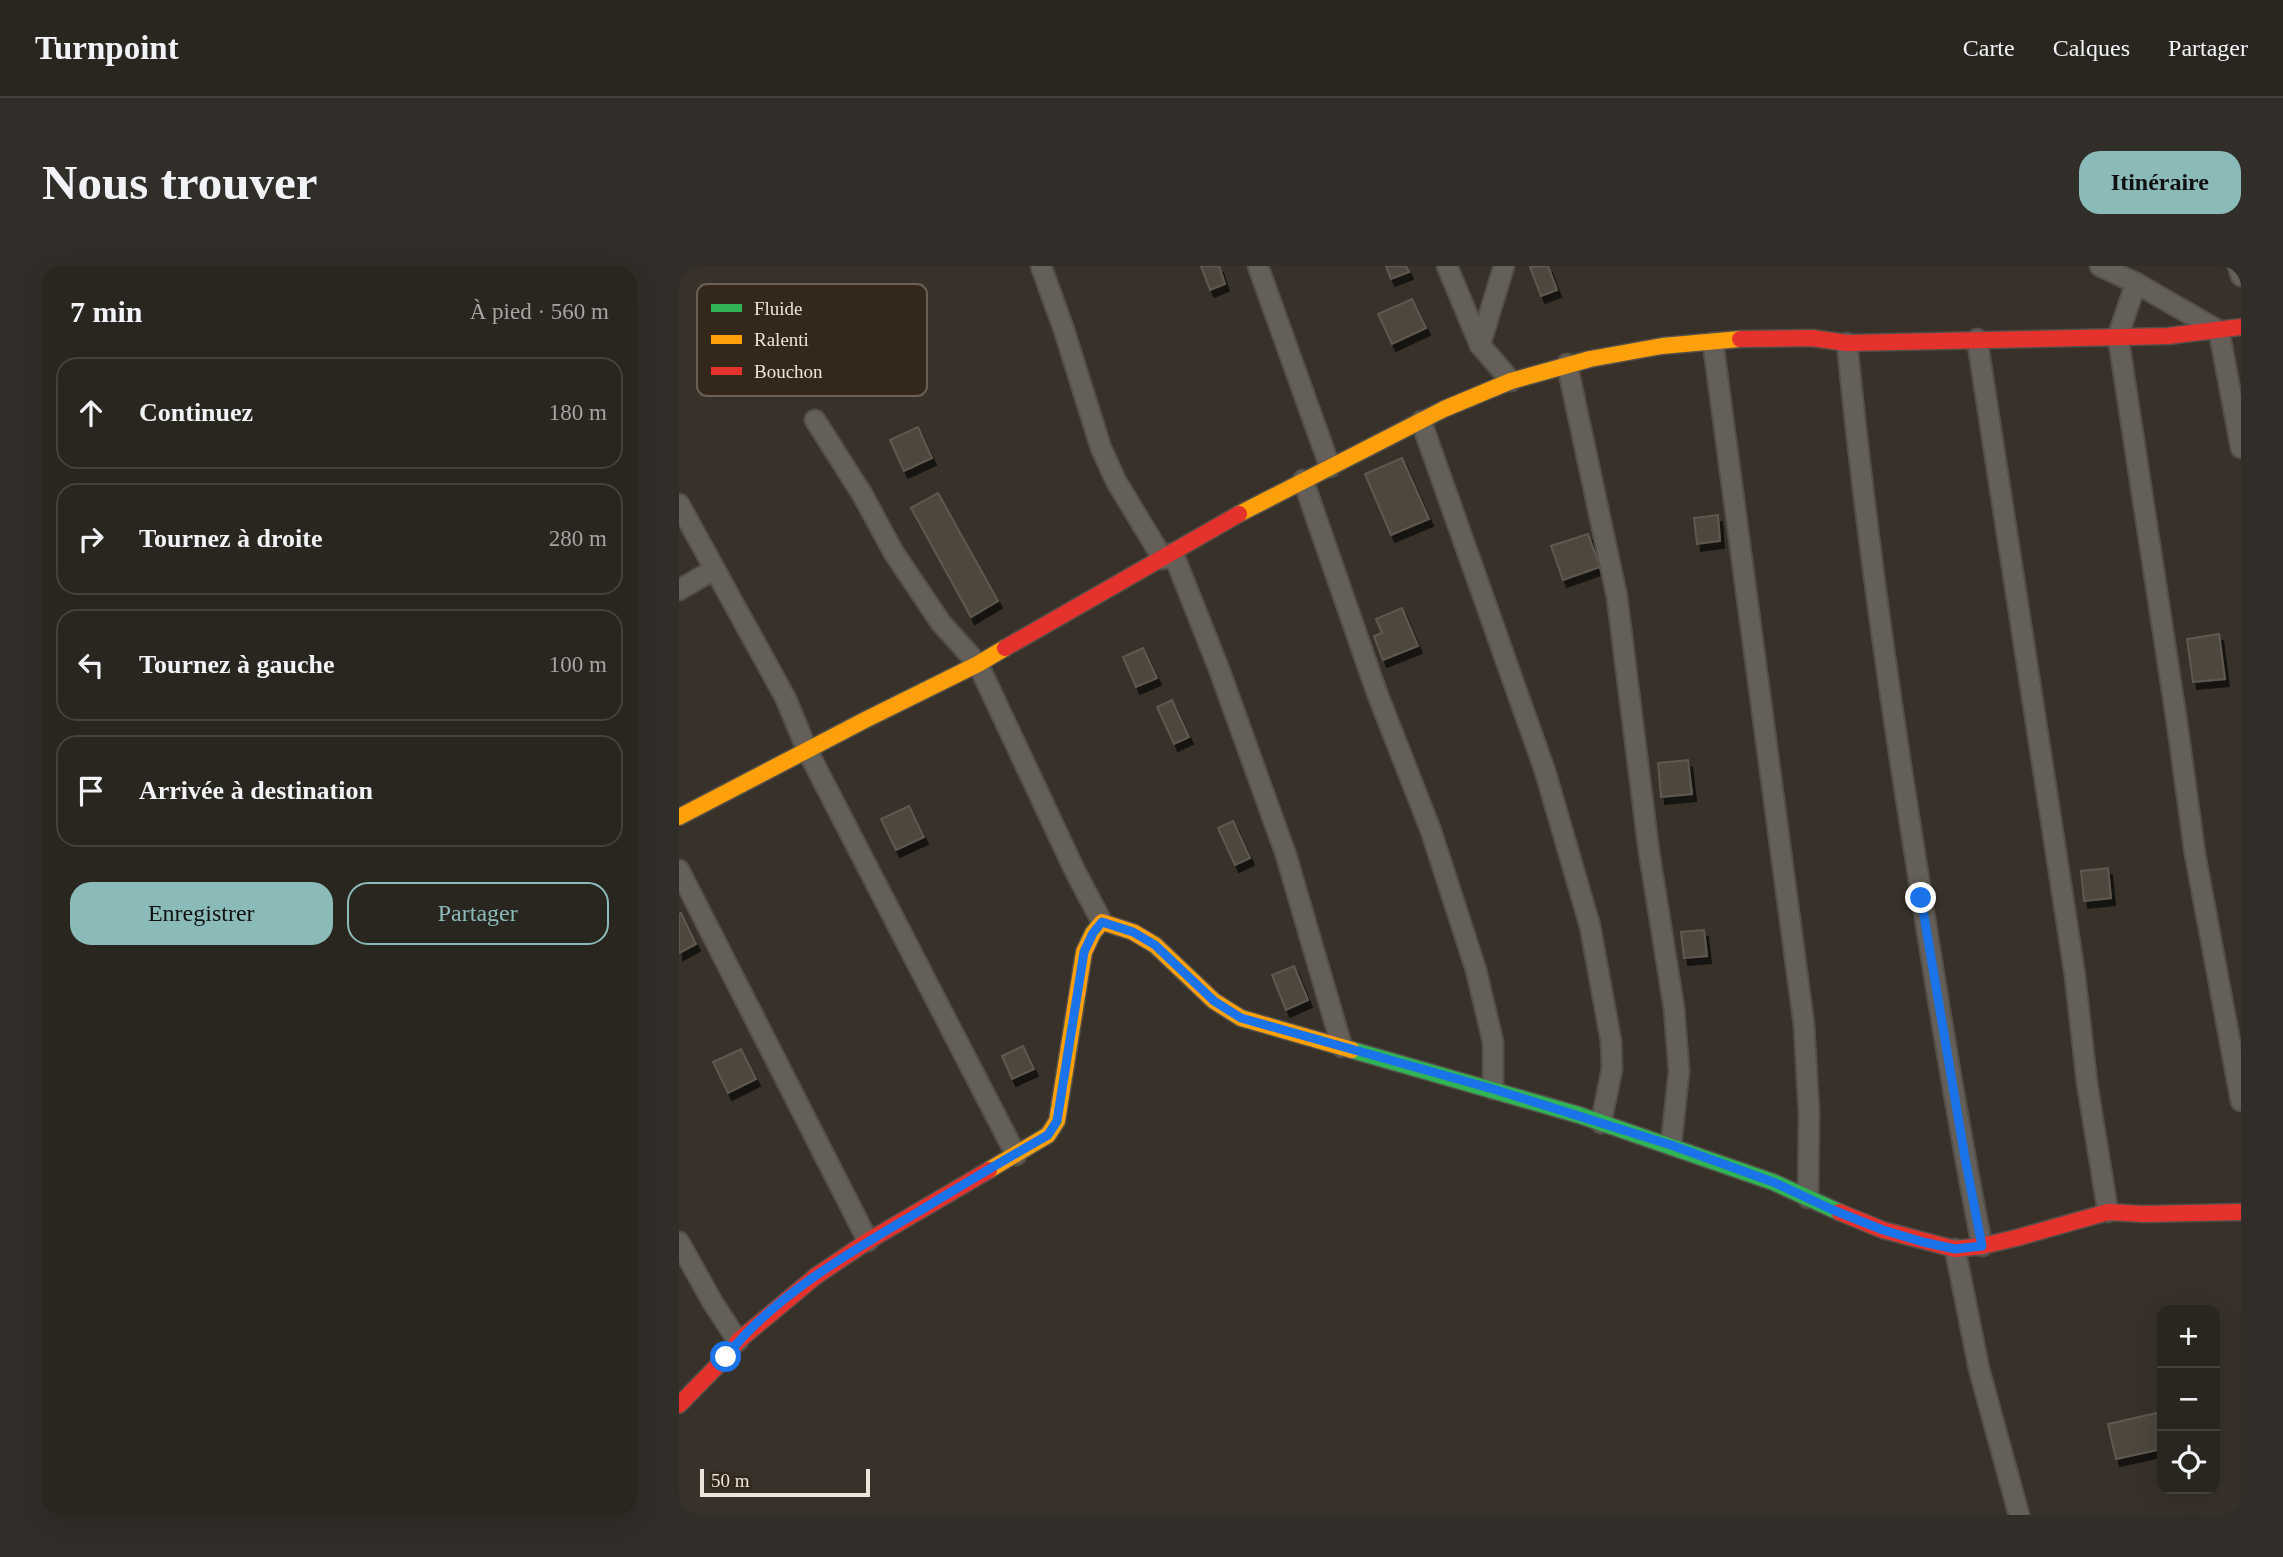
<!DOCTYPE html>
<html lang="fr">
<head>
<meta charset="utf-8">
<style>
	:root { --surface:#29251f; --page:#312d28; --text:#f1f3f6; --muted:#a5a5a4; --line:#45423d; --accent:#8bbbb9 }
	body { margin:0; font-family:Georgia,serif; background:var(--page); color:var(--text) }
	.controls { position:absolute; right:21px; bottom:21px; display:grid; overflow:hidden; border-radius:14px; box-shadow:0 7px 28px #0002 }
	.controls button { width:63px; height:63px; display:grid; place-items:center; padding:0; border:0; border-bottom:2px solid var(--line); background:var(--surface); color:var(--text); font:35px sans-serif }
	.scale { position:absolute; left:21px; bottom:18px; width:170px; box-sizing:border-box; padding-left:7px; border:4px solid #ece5dc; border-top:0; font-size:19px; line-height:24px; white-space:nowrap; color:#ece5dc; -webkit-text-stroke:5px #332819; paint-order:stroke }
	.stop { position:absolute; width:21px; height:21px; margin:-16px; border:5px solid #1a73e8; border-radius:50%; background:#fff }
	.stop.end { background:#1a73e8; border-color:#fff; box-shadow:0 2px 7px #0008 }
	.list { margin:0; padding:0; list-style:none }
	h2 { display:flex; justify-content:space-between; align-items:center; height:91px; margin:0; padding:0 28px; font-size:30px }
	h2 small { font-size:23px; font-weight:400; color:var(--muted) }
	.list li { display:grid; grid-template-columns:46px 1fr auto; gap:21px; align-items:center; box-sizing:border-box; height:112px; margin:0 14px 14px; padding:0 14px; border:2px solid var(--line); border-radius:21px }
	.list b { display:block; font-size:26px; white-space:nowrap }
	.list em { font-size:23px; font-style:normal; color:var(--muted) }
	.actions { display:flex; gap:14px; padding:21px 28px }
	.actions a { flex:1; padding:16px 0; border:2px solid var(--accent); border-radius:21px; text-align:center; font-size:24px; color:var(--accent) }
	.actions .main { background:var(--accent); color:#111 }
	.icon { flex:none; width:38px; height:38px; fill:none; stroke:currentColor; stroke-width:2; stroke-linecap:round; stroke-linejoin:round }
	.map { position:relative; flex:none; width:1562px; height:1249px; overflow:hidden; border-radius:21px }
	header { display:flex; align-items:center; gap:42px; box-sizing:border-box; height:98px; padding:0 35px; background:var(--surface); border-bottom:2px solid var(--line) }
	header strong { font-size:33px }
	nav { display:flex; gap:38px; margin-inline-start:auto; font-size:24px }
	.intro { display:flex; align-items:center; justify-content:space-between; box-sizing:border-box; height:168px; padding:0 42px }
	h1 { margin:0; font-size:49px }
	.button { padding:18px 32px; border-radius:21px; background:var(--accent); color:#111; font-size:24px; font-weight:700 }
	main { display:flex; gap:42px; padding:0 42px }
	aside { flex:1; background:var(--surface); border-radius:21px; box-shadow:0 7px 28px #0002 }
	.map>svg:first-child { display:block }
</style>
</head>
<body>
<header>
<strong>Turnpoint</strong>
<nav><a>Carte</a><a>Calques</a><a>Partager</a></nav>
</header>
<div class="intro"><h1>Nous trouver</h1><a class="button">Itinéraire</a></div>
<main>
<aside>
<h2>7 min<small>À pied · 560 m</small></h2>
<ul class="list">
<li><svg class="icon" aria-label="ahead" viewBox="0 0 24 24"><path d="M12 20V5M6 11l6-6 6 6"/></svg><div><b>Continuez</b></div><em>180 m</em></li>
<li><svg class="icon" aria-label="right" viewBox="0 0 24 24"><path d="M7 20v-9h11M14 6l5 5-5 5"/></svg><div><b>Tournez à droite</b></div><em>280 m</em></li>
<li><svg class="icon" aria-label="left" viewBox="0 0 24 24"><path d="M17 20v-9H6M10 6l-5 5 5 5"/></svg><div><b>Tournez à gauche</b></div><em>100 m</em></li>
<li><svg class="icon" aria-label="arrive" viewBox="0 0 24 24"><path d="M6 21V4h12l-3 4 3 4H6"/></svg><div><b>Arrivée à destination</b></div></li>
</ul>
<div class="actions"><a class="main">Enregistrer</a><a>Partager</a></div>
</aside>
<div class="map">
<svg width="1562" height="1249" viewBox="0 0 1562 1249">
	<defs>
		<filter id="shadow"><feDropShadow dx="4" dy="7" stdDeviation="0" flood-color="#0009"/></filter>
	</defs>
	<rect width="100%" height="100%" fill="#373129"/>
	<g fill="#4e473c" stroke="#5f5951" stroke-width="2" filter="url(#shadow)">
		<polygon points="522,0 540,0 546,18 531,24"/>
		<polygon points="707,0 727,0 730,6 712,13"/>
		<polygon points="869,0 878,24 862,30 851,1"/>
		<polygon points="733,33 747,62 713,78 699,48"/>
		<polygon points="239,161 253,192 225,205 211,174"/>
		<polygon points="723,192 750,253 712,269 686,208"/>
		<polygon points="259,227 319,335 292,351 232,242"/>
		<polygon points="1039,249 1041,275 1018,278 1015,252"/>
		<polygon points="909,268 921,301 884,314 872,280"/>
		<polygon points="723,342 739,380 704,394 695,370 703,367 697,353"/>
		<polygon points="1540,368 1546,413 1514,416 1508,373"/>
		<polygon points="464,382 478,412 457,421 444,391"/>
		<polygon points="493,434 510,471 495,478 478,441"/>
		<polygon points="1009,494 1013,528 982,531 979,497"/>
		<polygon points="230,540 245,571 217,584 202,553"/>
		<polygon points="554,555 571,592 556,599 539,562"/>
		<polygon points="1429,602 1432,632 1405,635 1402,605"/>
		<polygon points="2,647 17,678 0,687 0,648"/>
		<polygon points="1025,664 1028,690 1005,692 1002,666"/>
		<polygon points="615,700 629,734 607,744 593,709"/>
		<polygon points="344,780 355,803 333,813 323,790"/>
		<polygon points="62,783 77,813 49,827 34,796"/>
		<polygon points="1478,1147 1483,1172 1483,1183 1437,1193 1429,1158"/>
	</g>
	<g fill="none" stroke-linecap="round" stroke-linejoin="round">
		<g stroke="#534e47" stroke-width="23">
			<g id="street">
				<polyline points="362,0 385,64 422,182 437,215 484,293"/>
				<polyline points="579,0 651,201"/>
				<polyline points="768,0 801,79 832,115"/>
				<polyline points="1421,0 1457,17 1540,65 1562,182"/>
				<polyline points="1559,0 1562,10"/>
				<polyline points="1457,17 1439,70 1498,457 1516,588 1562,835"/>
				<polyline points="1298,73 1396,710 1408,817 1429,946"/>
				<polyline points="1034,77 1125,759 1130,847 1129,932"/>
				<path d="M 1168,77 C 1185,250 1209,422 1237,595 C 1257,724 1278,852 1303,980"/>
				<polyline points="801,79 825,0"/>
				<polyline points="888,98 938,331 970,586 995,742 1000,805 992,879"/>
				<polyline points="136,154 183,228 215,287 262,357 299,398 397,607 423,656"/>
				<polyline points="742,155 866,505 911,660 932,775 933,803 922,857"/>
				<polyline points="624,214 698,427 752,565 797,704 814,776 814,823"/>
				<polyline points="0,238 107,433 128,484 161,548 337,889"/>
				<polyline points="494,287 540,403 607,589 663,781"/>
				<polyline points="0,324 36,303"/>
				<polyline points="0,604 189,975"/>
				<polyline points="0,976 34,1037 59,1075"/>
				<polyline points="1276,983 1300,1103 1340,1249"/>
			</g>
		</g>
		<g stroke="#534e47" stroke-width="19">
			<polyline id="fast" points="673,784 900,849 1094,916 1160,946"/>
		</g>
		<g stroke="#534e47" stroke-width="19">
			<g id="slow">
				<polyline points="560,248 765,143 832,115 911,93 983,80 1061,73"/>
				<polyline points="0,551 186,454 299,398 326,382"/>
				<polyline points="310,904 369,869 378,855 405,686 414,667 423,656 454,666 476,679 535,735 562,752 673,784"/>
			</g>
		</g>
		<g stroke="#534e47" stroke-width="19">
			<g id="jam">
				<polyline points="1061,73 1133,72 1168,77 1489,70 1562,61"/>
				<polyline points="326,382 560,248"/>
				<polyline points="1160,946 1204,964 1276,983 1303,980 1337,972 1429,946 1464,948 1562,946"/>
				<polyline points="0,1139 47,1091 59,1075 137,1010 189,975 310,904"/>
			</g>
		</g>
		<use href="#street" stroke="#645f59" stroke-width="19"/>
		<use href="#fast" stroke="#30b455" stroke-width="16"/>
		<use href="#slow" stroke="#ff9f0a" stroke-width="16"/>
		<use href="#jam" stroke="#e5322d" stroke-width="16"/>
	</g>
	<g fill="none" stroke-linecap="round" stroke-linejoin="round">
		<path stroke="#1a73e8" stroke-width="9" d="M 47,1091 C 92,1031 179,981 244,943 C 285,918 327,893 369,869 L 378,855 L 405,686 L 414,667 L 423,656 L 454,666 L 476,679 L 535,735 L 562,752 L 814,823 L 992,879 L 1094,916 L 1154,944 L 1204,964 L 1244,976 L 1276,983 L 1303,980 L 1286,892 L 1242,632"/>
	</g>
	<rect x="18" y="18" width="230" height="112" rx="10" fill="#332819" stroke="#6a6154" stroke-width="2"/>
	<rect x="32" y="38" width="31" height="8" fill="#30b455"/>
	<rect x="32" y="69" width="31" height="9" fill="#ff9f0a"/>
	<rect x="32" y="101" width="31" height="8" fill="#e5322d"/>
	<g font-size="19" fill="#ece5dc">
		<text x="75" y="49">Fluide</text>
		<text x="75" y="80">Ralenti</text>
		<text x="75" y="112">Bouchon</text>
	</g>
</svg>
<div class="controls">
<button>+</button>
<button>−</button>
<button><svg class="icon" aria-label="locate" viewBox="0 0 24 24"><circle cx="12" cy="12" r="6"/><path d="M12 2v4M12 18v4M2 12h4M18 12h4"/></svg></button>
</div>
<div class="scale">50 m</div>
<div class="stop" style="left:47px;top:1091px"></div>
<div class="stop end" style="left:1242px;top:632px"></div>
</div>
</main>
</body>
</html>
